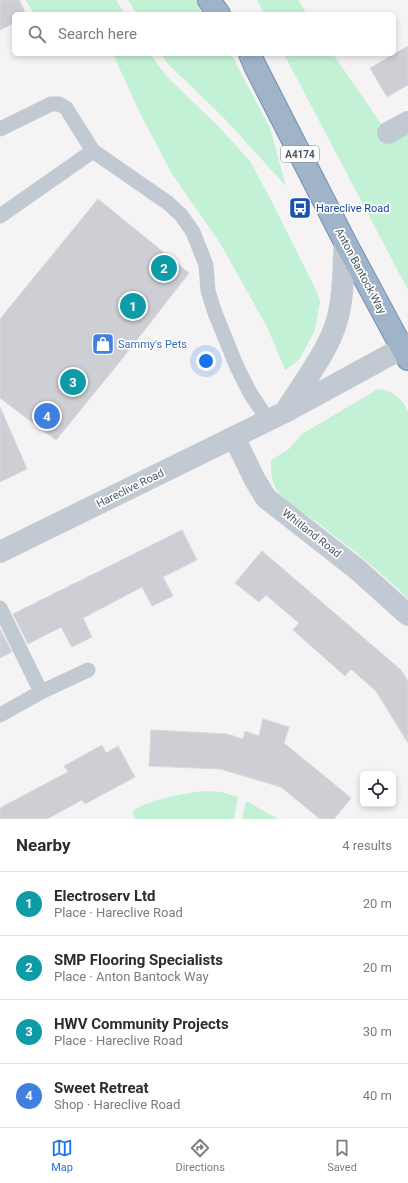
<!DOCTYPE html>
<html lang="en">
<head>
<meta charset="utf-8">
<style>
	:root { --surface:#fff; --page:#f2f2f3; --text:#2b2b33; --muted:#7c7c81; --line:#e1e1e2; --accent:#1a73e8 }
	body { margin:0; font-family:Roboto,sans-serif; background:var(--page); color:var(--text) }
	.controls { position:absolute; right:12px; bottom:12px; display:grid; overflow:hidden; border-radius:6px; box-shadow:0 2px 6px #0003 }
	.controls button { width:36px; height:36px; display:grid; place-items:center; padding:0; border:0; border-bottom:1px solid var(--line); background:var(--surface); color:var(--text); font:20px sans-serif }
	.you { position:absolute; left:206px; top:361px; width:14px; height:14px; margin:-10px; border:3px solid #fff; border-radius:50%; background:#1a73e8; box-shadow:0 0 0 6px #1a73e833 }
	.badge { display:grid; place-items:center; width:26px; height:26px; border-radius:50%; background:var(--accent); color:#fff; font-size:13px; font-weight:700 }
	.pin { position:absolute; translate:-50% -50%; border:2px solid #fff; box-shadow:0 1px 4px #0006 }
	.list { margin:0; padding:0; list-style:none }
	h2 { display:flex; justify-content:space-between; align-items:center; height:52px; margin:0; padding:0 16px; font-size:17px }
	h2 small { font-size:13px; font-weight:400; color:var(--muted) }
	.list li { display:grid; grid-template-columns:26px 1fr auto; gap:12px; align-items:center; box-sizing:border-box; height:64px; padding:0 16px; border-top:1px solid var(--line) }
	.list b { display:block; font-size:15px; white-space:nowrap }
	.list p { margin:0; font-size:13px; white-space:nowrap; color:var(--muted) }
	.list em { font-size:13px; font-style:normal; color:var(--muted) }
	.icon { flex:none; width:22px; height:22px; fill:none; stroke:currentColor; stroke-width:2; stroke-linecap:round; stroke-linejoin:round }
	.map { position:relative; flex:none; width:408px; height:819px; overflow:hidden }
	.search { position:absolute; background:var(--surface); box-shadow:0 2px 6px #0003; left:12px; right:12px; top:12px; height:44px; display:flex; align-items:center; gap:10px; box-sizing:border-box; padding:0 14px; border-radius:6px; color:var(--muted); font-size:15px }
	.sheet { height:308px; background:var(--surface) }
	nav { display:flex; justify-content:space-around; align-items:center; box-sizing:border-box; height:56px; border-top:1px solid var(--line); background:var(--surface); font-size:11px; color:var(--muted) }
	nav a { display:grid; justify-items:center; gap:2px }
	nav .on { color:var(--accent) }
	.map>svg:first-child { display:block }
</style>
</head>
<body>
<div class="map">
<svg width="408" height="819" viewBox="0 0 408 819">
	<rect width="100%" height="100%" fill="#f5f3f3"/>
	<g fill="#c3f1d5">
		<polygon points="26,0 116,0 125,14 34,14"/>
		<polygon points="128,0 200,0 209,14 137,14"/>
		<polygon points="257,0 298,0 307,14 264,14"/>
		<polygon points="113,54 150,54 167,77 218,126 250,161 271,200 316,290 320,301 315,330 299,360 285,370 268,329 220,243 172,174 140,113"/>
		<polygon points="161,54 231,54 270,128 286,186 222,116 170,66"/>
		<polygon points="284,54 333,54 393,141 408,133 408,290"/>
		<path d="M 378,389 C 394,391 400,397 408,411 L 408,599 C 382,572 351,549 322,526 C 309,516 286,503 277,490 C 271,481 271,470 271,460 L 288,450 L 302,434 Z"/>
		<path d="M 202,791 L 222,792 L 238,797 L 234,819 L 135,819 L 132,811 C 154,798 178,795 202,791 Z"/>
		<polygon points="246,801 278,819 242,819"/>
	</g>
	<g fill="#cdcfd5" stroke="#d7d9de">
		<polygon points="0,0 19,0 26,14 14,14 14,23 0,30"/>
		<polygon points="408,46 408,85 387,97 370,68"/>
		<polygon points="98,199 189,273 122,359 56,440 0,398 0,319"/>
		<polygon points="0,407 27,469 0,482"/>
		<polygon points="182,530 197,560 163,577 173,596 152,606 142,587 83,618 92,637 72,647 61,627 28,644 13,614"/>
		<polygon points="262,551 401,670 408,681 408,743 376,691 351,669 345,676 293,630 299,623 266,595 259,602 235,583"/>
		<polygon points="0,629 12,652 0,658"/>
		<polygon points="263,719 289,727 284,743 351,798 334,819 320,819 281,787 220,769 149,766 151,730 227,734 243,739 245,731 259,736"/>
		<polygon points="102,745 106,753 118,746 135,777 85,804 82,800 47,819 0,819 0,808 68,772 64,766"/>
	</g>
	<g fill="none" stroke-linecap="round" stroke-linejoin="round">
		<g stroke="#7690ad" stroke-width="24">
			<g id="trunk">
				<polyline points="209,0 219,14"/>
				<polyline points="250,54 255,66 345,242 408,359"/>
			</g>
		</g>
		<g stroke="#c1cad2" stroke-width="15">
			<polyline points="0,129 51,104 59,104 66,108 93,151 168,203 181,215 193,232 206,265 208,291 215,313 237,367 250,393 268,420"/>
			<polyline points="0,216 93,151"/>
			<polyline points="0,608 41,692"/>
			<polyline points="0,715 41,692 88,670"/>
		</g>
		<g stroke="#c1cad2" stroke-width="22">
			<polyline points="388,133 408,122"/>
			<path d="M 287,409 C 306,378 335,343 340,307 C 344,286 343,264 345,242"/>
			<polyline points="234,437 255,480 266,498 358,570 408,615"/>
			<polyline points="0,552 285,412 408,345"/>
		</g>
		<use href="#trunk" stroke="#9fb4c9" stroke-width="22"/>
	</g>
	<defs>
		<g id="bus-square" transform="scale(1.15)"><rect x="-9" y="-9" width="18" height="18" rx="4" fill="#1a4fb4" stroke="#fff"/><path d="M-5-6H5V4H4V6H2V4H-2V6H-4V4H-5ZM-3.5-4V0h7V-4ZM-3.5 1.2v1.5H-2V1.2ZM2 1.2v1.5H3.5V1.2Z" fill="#fff"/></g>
		<g id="shop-square" transform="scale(1.15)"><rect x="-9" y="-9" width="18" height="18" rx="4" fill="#3f7fe0" stroke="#fff"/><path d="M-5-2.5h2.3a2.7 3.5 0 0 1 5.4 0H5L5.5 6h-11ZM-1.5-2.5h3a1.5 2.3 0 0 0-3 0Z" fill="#fff"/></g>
	</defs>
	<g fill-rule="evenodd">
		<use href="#bus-square" x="300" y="208"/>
		<use href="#shop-square" x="103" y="344"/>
	</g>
	<g text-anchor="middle" stroke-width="3.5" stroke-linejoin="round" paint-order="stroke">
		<rect fill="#fff" stroke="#808990" stroke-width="1" x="281" y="146" width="38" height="16" rx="3"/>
		<g font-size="10" font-weight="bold" fill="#4a5661">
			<text x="300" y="158">A4174</text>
		</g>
		<g font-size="11" fill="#164399" stroke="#fff" text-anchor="start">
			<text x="316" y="212">Hareclive Road</text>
		</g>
		<g font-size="11" fill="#4a5661" stroke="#fff">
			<text transform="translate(361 271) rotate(62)" y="4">Anton Bantock Way</text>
			<text transform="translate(130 488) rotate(-26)" y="4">Hareclive Road</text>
			<text transform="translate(312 533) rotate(38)" y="4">Whitland Road</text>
		</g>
		<g font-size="11" fill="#366cbe" stroke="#fff" text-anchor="start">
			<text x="118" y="348">Sammy's Pets</text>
		</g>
	</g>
</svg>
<div class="controls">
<button><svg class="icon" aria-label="locate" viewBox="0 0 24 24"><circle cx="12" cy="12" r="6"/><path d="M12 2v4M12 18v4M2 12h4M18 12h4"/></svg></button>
</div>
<div class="you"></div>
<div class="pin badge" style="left:133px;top:306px;background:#0f9aa8">1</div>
<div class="pin badge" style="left:164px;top:268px;background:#0f9aa8">2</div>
<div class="pin badge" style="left:73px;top:382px;background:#0f9aa8">3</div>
<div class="pin badge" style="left:47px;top:416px;background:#3f7fe0">4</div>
<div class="search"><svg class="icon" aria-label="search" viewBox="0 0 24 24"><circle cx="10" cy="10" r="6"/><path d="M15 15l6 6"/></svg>Search here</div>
</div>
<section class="sheet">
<h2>Nearby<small>4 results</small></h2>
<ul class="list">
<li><span class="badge" style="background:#0f9aa8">1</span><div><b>Electroserv Ltd</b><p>Place · Hareclive Road</p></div><em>20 m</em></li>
<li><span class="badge" style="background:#0f9aa8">2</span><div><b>SMP Flooring Specialists</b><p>Place · Anton Bantock Way</p></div><em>20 m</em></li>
<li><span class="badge" style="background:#0f9aa8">3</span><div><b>HWV Community Projects</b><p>Place · Hareclive Road</p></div><em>30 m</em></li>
<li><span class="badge" style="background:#3f7fe0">4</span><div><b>Sweet Retreat</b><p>Shop · Hareclive Road</p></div><em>40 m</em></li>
</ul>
</section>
<nav>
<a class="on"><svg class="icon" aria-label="map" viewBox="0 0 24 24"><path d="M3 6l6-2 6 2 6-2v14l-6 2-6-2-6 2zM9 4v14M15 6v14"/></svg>Map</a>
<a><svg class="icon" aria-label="directions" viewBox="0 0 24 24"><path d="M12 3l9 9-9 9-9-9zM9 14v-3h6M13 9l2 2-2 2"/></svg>Directions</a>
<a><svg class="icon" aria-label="saved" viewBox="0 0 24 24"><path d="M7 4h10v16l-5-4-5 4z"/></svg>Saved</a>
</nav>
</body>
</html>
